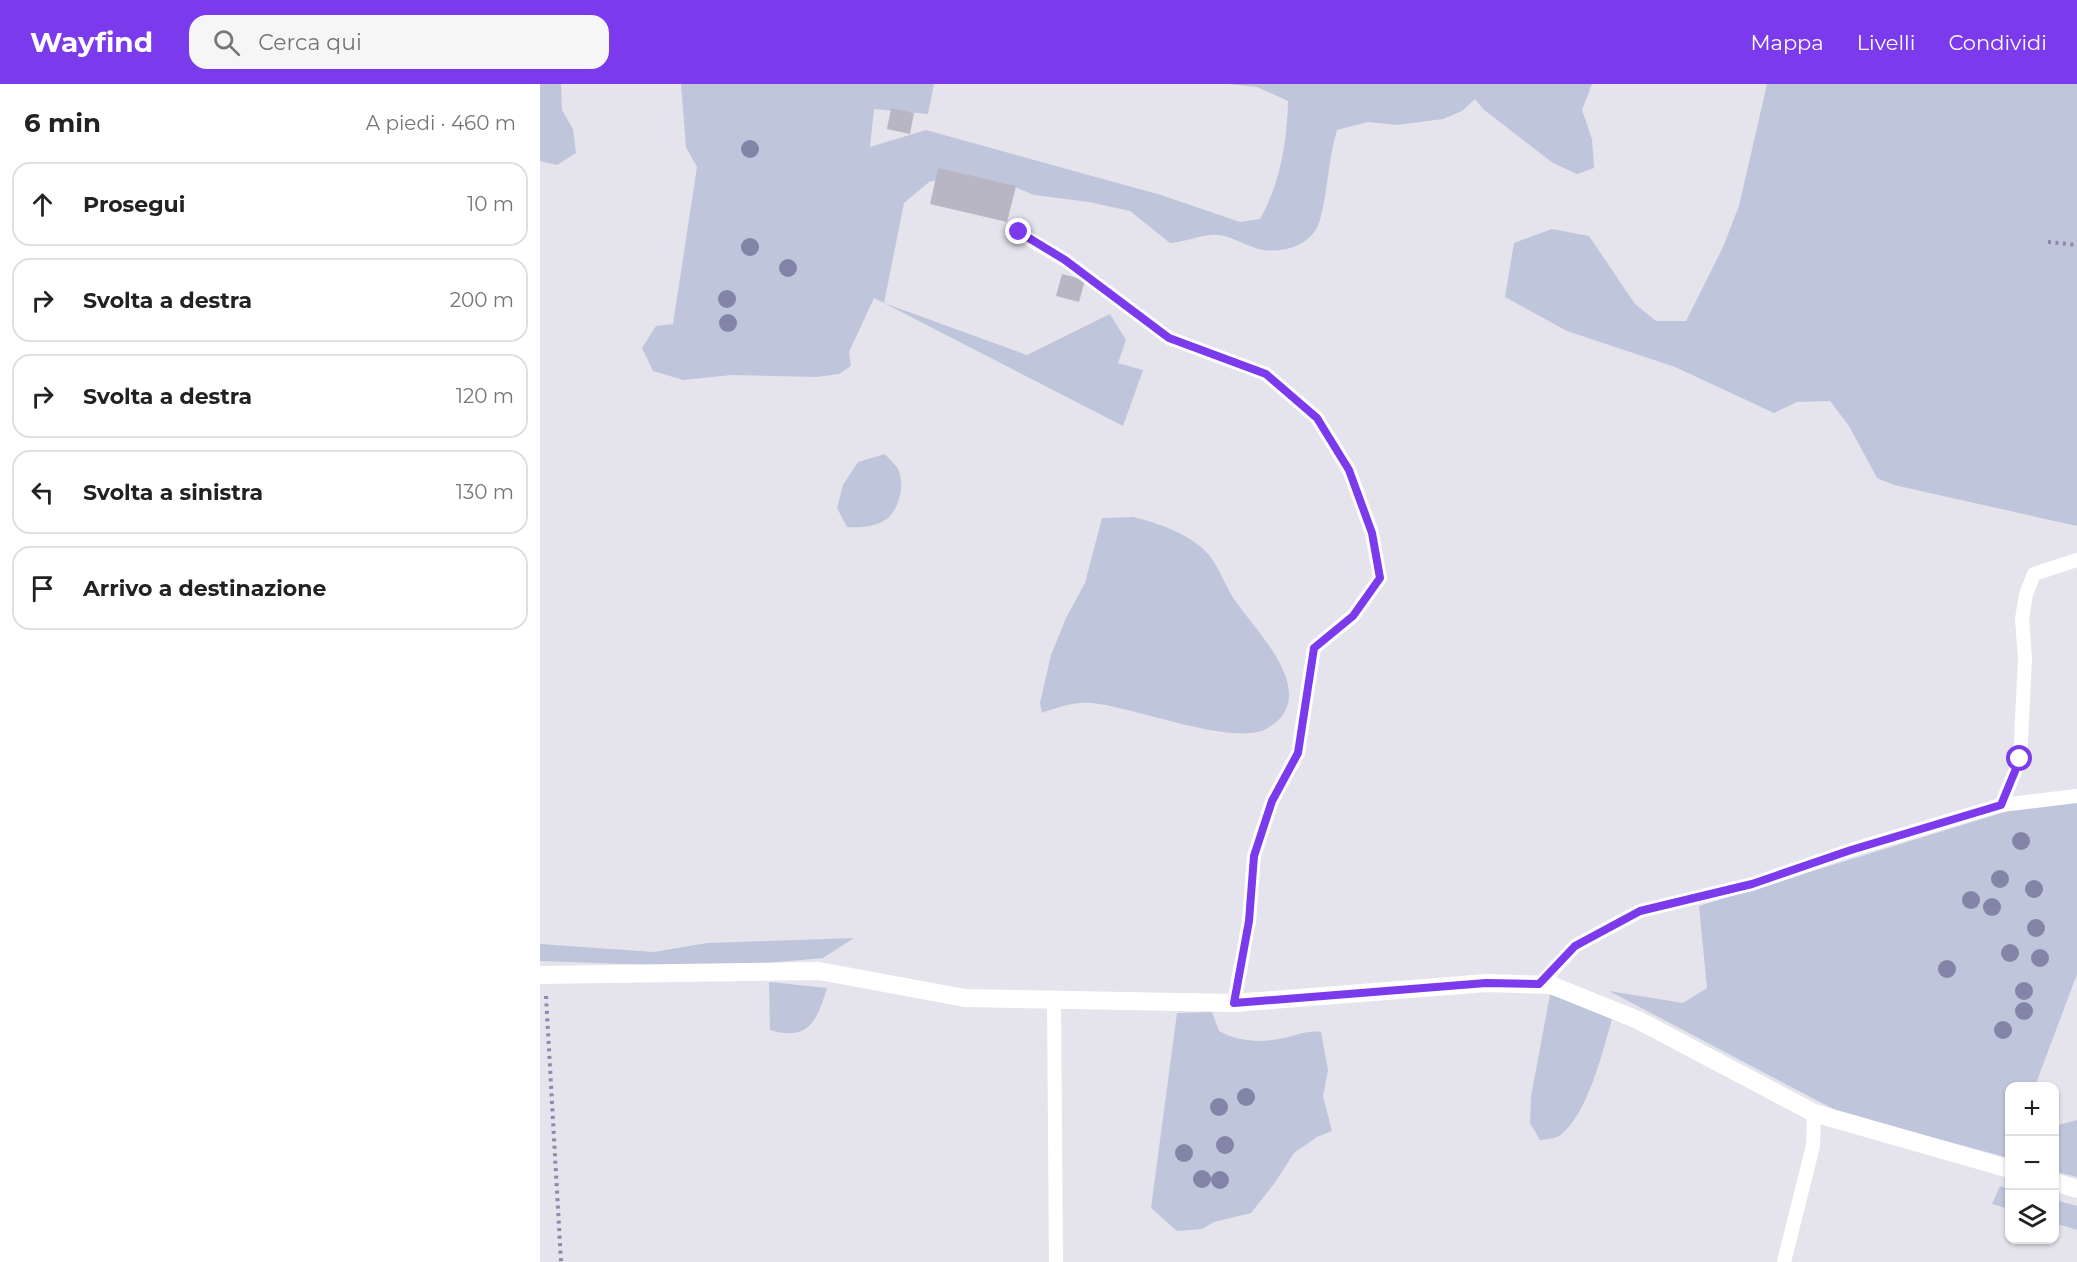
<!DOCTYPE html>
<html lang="it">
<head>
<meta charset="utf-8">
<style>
	:root { --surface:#fff; --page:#f6f6f6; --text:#222; --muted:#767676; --line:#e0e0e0; --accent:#7c3aed }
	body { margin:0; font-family:Montserrat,sans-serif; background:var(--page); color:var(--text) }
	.controls { position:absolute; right:18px; bottom:18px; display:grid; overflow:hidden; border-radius:12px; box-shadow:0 2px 4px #0004 }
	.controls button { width:54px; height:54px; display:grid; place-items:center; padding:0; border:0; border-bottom:2px solid var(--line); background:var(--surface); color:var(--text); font:30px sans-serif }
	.stop { position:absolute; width:18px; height:18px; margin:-14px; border:4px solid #7c3aed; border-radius:50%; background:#fff }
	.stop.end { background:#7c3aed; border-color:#fff; box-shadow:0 2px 6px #0008 }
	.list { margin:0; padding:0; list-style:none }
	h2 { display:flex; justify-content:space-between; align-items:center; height:78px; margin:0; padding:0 24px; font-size:26px }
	h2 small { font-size:20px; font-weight:400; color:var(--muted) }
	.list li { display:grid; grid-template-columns:39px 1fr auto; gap:18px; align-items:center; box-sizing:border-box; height:84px; margin:0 12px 12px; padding:0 12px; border:2px solid var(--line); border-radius:18px }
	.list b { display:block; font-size:22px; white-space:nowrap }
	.list em { font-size:20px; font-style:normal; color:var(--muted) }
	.icon { flex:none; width:33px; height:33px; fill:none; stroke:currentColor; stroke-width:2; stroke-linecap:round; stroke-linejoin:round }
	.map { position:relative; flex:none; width:1537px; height:1178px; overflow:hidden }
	header { display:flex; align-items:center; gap:36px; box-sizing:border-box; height:84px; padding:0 30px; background:var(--accent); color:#fff }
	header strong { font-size:28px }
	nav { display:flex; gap:33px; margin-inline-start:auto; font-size:21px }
	.search { width:420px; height:54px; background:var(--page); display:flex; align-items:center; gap:15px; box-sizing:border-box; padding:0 21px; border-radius:18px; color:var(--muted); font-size:22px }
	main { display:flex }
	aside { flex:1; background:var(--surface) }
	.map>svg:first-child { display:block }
</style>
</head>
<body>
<header>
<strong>Wayfind</strong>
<div class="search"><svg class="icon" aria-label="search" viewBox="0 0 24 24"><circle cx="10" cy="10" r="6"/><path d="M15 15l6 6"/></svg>Cerca qui</div>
<nav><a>Mappa</a><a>Livelli</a><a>Condividi</a></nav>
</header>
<main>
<aside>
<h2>6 min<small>A piedi · 460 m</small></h2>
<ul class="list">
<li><svg class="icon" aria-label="ahead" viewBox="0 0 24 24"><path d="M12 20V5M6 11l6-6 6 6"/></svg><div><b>Prosegui</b></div><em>10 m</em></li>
<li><svg class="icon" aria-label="right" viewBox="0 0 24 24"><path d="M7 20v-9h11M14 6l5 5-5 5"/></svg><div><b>Svolta a destra</b></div><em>200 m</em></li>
<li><svg class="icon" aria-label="right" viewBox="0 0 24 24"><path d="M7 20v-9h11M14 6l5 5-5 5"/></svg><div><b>Svolta a destra</b></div><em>120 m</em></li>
<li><svg class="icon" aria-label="left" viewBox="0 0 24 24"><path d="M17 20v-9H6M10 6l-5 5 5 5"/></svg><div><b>Svolta a sinistra</b></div><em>130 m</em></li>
<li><svg class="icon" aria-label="arrive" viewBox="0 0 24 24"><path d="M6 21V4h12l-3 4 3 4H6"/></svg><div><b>Arrivo a destinazione</b></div></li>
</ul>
</aside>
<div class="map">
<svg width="1537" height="1178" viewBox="0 0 1537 1178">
	<rect width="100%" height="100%" fill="#e5e4ec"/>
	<g fill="#bfc5db">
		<polygon points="0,0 21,0 22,26 33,45 36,69 17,81 0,77"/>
		<path d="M 141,0 L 394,0 L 388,30 L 334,25 L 330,63 L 386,46 L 621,111 L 700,138 L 720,135 C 740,100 747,58 748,17 L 717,3 L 688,0 L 1052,0 L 1042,26 L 1052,55 L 1054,84 L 1037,90 L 1013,79 L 943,25 L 935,15 L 922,27 L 903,35 L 857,41 L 828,38 L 797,46 C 788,76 788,107 780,136 C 773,160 746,169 724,166 C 707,164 689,149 671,151 C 657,152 645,158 630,159 L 590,127 L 549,118 L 494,111 L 470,101 L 406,93 L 389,98 L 364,119 L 344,219 L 487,271 L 570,230 L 586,256 L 578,279 L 603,286 L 583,342 L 344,219 L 334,214 L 309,268 L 311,282 L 299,290 L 277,293 L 192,291 L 143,296 L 113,287 L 102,264 L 116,242 L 133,240 L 157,83 L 146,63 Z"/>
		<polygon points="1227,0 1537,0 1537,442 1354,401 1337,394 1309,342 1290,317 1257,318 1234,329 1135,283 1027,247 965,213 974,159 1012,145 1049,152 1095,220 1116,237 1146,237 1183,163 1199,122"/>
		<path d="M 345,370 C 349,375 355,380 358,385 C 365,399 360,423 348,434 C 337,443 320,444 307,443 L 297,424 L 303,401 L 318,378 Z"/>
		<path d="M 593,433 C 618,439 651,450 669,471 C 680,485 686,504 696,518 C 718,549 782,612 728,644 C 695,664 592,622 551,619 C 533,618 519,623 502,629 L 500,619 L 511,571 L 526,534 L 545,499 L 562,434 Z"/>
		<polygon points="1537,712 1537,890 1495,1002 1470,1002 1469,1074 1299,1028 1069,907 1143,919 1167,904 1159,822 1481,723"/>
		<polygon points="314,854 283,874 227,879 116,881 0,877 0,860 114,868 167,859"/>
		<path d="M 229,898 L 287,904 C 277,936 269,958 230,946 Z"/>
		<path d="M 1010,911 L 1033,915 L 1073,932 C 1063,965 1048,1032 1019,1052 C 1014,1055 1006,1055 1000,1056 L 990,1039 L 991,1012 Z"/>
		<path d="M 672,928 L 679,947 C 700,958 720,959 744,954 C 758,951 766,946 781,948 L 788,986 L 783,1012 L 792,1047 L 777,1053 L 754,1069 L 734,1100 L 711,1129 L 674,1138 L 662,1145 L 637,1147 L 611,1124 L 637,929 Z"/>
		<polygon points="1537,1036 1537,1093 1514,1087 1515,1042"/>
		<polygon points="1460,1102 1469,1105 1469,1125 1452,1120"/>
		<polygon points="1515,1116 1537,1122 1537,1146 1515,1139"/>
	</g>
	<g fill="#b8b6c4">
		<polygon points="351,24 374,29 370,50 347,45"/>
		<polygon points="398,84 476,102 467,138 390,120"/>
		<polygon points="522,190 545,196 539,218 516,212"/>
	</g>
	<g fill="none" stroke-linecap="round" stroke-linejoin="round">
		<g stroke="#8f87ad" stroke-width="4" stroke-dasharray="3 4.5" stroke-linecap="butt">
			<polyline points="1508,158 1537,161"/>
			<polyline points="6,912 21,1178"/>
		</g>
		<g stroke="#fff" stroke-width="14">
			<polyline points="479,149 525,176 629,254 726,290 777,334 809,386 832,449 840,494 813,532 774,564 758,669 732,717 714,772 709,837 694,919"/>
			<polyline points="1461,721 1480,676 1485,575 1482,535 1486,510 1494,490 1537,476"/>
			<polyline points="999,901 1035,862 1100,827 1212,800 1311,766 1461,721 1537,712"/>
			<polyline points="514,916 516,1178"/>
			<polyline points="1244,1178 1273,1062 1274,1029"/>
		</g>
		<g stroke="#fff" stroke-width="18">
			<polyline points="0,891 279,887 425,914 694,919 947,899 1011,901 1098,936 1274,1029 1470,1085"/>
			<polyline points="1514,1098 1537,1105"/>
		</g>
	</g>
	<g fill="#8385a8">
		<circle cx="210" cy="65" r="9"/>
		<circle cx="210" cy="163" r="9"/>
		<circle cx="248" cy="184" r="9"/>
		<circle cx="187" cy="215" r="9"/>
		<circle cx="188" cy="239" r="9"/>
		<circle cx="1481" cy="757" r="9"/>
		<circle cx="1460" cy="795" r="9"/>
		<circle cx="1494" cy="805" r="9"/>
		<circle cx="1431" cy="816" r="9"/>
		<circle cx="1452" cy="823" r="9"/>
		<circle cx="1496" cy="844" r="9"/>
		<circle cx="1470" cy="869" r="9"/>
		<circle cx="1500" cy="874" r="9"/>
		<circle cx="1407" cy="885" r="9"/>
		<circle cx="1484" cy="907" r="9"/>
		<circle cx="1484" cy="927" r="9"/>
		<circle cx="1463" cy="946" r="9"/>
		<circle cx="706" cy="1013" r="9"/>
		<circle cx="679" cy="1023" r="9"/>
		<circle cx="685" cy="1061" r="9"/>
		<circle cx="644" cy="1069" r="9"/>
		<circle cx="662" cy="1095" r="9"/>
		<circle cx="680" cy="1096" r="9"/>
	</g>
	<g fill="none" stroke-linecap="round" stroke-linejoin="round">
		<polyline stroke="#7c3aed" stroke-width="8" points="479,148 525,176 629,254 726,290 777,334 809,386 832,449 840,494 813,532 774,564 758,669 732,717 714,772 709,837 694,919 946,899 999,900 1035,862 1100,827 1212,800 1311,766 1461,721 1480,675"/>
	</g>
</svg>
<div class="controls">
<button>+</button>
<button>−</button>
<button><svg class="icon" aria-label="layers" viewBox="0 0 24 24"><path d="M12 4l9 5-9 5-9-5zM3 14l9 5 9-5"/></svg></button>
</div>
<div class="stop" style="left:1480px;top:675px"></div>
<div class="stop end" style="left:479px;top:148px"></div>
</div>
</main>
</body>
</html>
